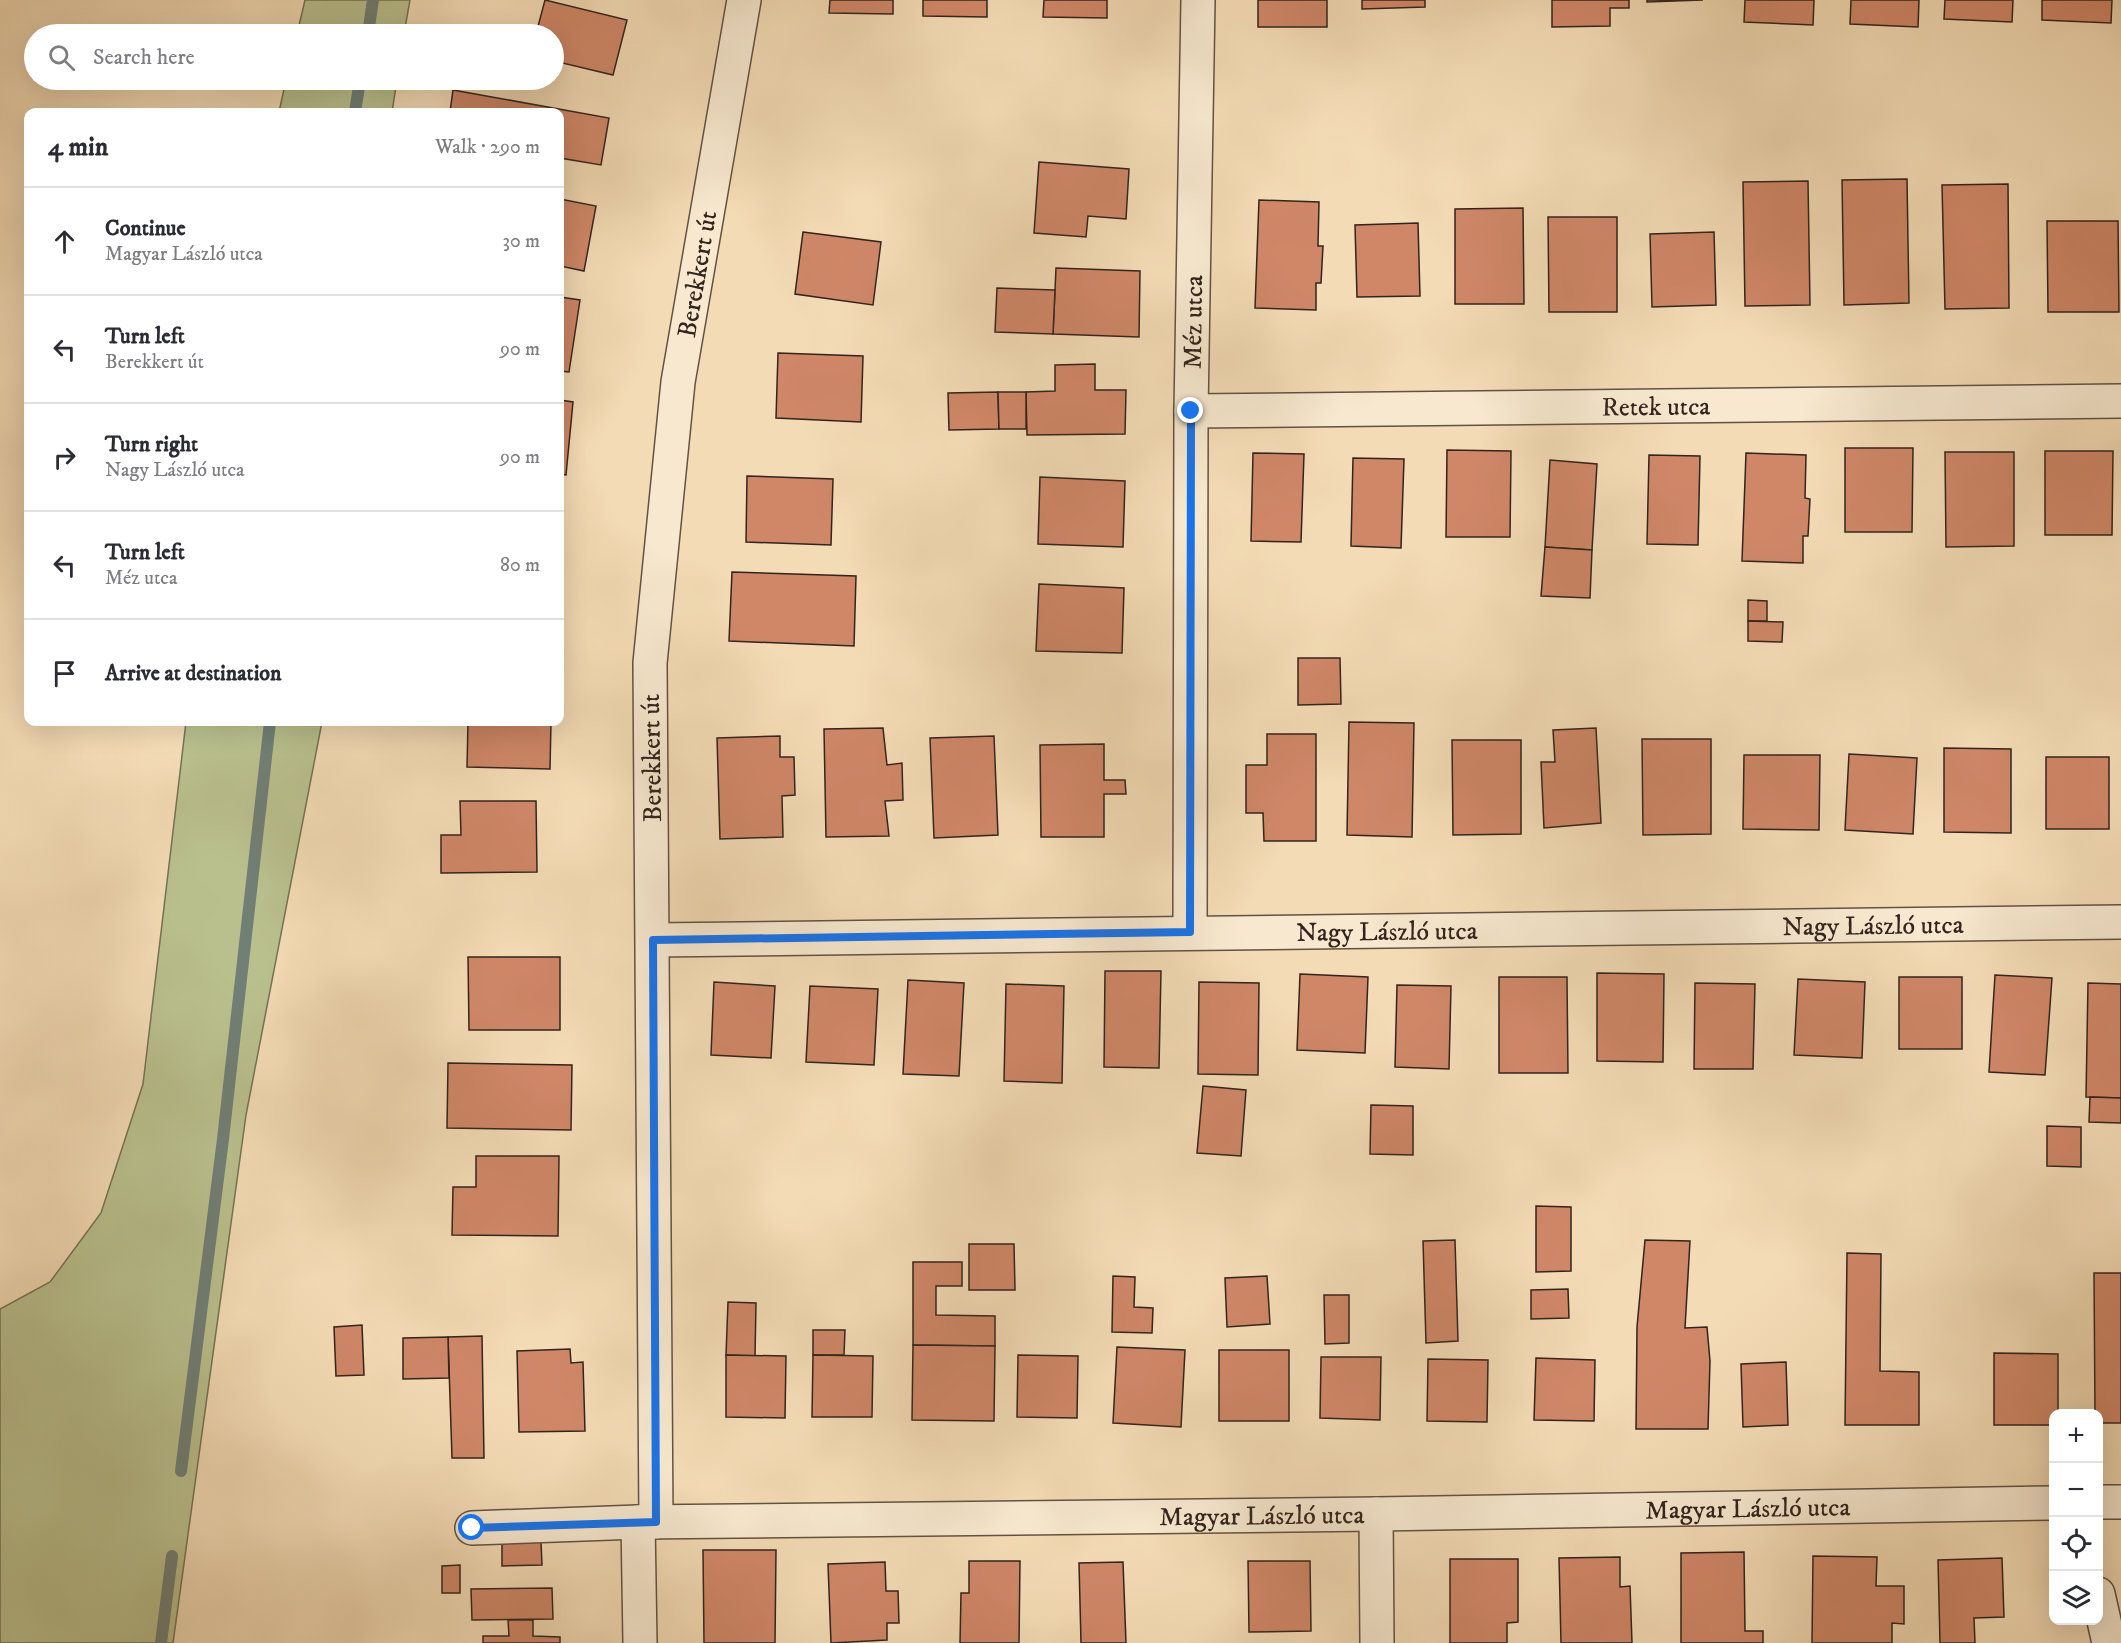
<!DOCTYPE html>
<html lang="en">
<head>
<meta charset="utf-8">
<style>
	:root { --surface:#fff; --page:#f7f7f7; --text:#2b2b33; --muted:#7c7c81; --line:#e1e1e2 }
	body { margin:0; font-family:"IM FELL DW Pica",serif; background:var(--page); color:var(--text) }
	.controls { position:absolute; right:18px; bottom:18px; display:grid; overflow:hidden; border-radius:12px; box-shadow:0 6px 24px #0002 }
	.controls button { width:54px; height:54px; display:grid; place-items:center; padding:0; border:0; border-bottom:2px solid var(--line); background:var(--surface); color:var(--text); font:30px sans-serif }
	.stop { position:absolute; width:18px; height:18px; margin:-14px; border:4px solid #1a73e8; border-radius:50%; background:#fff }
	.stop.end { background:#1a73e8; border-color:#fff; box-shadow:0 2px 6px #0008 }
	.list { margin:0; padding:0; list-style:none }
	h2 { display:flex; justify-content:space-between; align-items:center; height:78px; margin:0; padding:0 24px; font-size:26px }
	h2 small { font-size:20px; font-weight:400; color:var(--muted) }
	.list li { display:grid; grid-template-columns:39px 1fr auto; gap:18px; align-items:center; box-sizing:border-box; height:108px; padding:0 24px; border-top:2px solid var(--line) }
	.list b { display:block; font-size:22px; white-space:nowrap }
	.list p { margin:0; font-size:20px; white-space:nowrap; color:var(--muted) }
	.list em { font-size:20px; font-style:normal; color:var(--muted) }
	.icon { flex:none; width:33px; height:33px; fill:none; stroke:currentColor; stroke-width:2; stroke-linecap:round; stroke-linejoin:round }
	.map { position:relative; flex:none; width:2121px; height:1643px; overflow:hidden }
	.search { position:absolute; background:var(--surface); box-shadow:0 6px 24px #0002; left:24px; top:24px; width:540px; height:66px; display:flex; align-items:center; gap:15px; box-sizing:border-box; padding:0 21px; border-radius:33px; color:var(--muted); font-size:22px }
	.panel { position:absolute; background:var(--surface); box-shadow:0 6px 24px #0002; left:24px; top:108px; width:540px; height:618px; border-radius:12px }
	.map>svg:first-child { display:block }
</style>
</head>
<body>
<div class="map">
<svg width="2121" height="1643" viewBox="0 0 2121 1643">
	<rect width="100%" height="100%" fill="#f3dbb5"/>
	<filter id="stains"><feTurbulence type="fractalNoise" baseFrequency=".00333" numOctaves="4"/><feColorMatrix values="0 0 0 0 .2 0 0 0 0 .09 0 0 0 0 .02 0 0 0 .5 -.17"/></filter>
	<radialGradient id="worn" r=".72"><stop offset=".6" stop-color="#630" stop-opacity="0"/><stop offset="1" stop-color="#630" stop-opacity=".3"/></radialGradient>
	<g fill="#b9c08e" stroke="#767256" stroke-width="1.5">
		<polygon points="305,0 410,0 404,34 297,34"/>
		<polygon points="286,80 397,80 392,112 279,112"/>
		<polygon points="186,722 322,722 246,1115 173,1643 0,1643 0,1309 50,1282 101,1213 143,1084"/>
	</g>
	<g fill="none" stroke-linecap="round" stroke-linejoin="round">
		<g stroke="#717f76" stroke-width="12">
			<polyline points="368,34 373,0"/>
			<polyline points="355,112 360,80"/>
			<polyline points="181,1471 223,1139 270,722"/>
			<polyline points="161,1643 172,1556"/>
		</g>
	</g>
	<g fill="#cf8768" stroke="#32241e" stroke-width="1.5">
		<polygon points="545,0 627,20 613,75 554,61 554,34 536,34"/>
		<polygon points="830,0 893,0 893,14 829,13"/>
		<polygon points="923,0 987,0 987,17 923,16"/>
		<polygon points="1044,0 1107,0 1107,18 1043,17"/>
		<rect x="1258" y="0" width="69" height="27"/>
		<polygon points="1362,0 1425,0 1425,7 1362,9"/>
		<polygon points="1552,0 1629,0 1629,8 1610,8 1610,26 1552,27"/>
		<polygon points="1647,0 1703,0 1647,2"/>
		<polygon points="1745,0 1814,0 1813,25 1744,22"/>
		<polygon points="1851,0 1919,0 1918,27 1850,24"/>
		<polygon points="1945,0 2013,0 2012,22 1944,19"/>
		<polygon points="2042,0 2112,0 2111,23 2042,20"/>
		<polygon points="453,90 609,118 601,165 560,158 560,112 450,112"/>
		<polygon points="1039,162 1129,169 1126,219 1088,216 1086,237 1034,233"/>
		<polygon points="1907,179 1909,303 1844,305 1842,180"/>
		<polygon points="1808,181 1810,305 1745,306 1743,182"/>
		<polygon points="2008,184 2009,308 1945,309 1942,185"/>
		<polygon points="560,199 596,206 584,271 560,266"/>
		<polygon points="1259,200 1319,202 1318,246 1323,246 1321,283 1316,283 1316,310 1255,308"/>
		<polygon points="1523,208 1524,304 1455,304 1455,209"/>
		<polygon points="1548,217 1617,217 1617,312 1549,312"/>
		<polygon points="2047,221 2118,221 2119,312 2048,312"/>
		<polygon points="1418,223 1420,296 1357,297 1355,225"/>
		<polygon points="803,232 881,242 873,305 795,294"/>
		<polygon points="1714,232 1716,305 1652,307 1650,234"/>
		<polygon points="1056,268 1140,271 1139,337 1053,334"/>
		<polygon points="997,288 1055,290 1053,334 995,332"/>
		<polygon points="560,297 580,300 569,372 560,371"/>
		<polygon points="778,353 863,356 861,422 776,418"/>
		<polygon points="1095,364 1095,390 1126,390 1125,434 1027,435 1026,392 1055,391 1055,365"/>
		<polygon points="998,392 999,429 949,430 948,393"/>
		<polygon points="998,392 1026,392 1026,429 999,429"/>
		<polygon points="560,400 573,402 566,475 560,474"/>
		<polygon points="1845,448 1913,448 1912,532 1845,532"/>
		<polygon points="1447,450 1511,451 1510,537 1446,537"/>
		<polygon points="2045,451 2113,451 2112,535 2045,535"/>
		<polygon points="1945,452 2014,452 2014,546 1946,547"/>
		<polygon points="1253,453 1304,454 1301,542 1251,541"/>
		<polygon points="1746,453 1806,455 1805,498 1810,499 1808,536 1803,536 1803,563 1742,561"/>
		<polygon points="1649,455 1700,456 1698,545 1647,544"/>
		<polygon points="1353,458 1404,459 1401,548 1351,546"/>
		<polygon points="1550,460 1597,464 1592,550 1545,547"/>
		<polygon points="747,476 833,479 831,545 746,542"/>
		<polygon points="1040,477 1125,481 1123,547 1038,544"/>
		<polygon points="1545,547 1592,550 1590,598 1541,596"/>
		<polygon points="732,572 856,576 854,646 729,641"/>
		<polygon points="1039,584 1124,588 1122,653 1036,651"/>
		<polygon points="1748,600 1767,601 1767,621 1748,621"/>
		<polygon points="560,609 563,609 560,643"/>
		<polygon points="1748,621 1783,622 1782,642 1748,641"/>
		<polygon points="1298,658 1340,658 1341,704 1298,705"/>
		<polygon points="468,722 551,722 550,769 467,767"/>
		<polygon points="1349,722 1414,723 1412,837 1347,835"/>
		<polygon points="883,728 887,765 902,763 903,800 885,801 889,836 826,837 824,729"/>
		<polygon points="1596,728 1601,823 1544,828 1541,762 1555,762 1553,730"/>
		<polygon points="1267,734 1316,734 1316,841 1264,841 1263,813 1246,813 1246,765 1267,765"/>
		<polygon points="780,736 780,757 794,757 795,795 782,796 783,837 720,839 717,738"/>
		<polygon points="994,736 998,835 934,838 930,738"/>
		<polygon points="1642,739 1711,739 1711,834 1643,835"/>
		<polygon points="1452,740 1521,740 1521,834 1453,835"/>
		<polygon points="1104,744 1104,780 1125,780 1126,794 1104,794 1104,837 1041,837 1040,745"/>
		<polygon points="1944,748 2011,749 2011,833 1944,832"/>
		<polygon points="1849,754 1917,758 1913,834 1845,830"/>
		<polygon points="1744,755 1820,755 1819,830 1743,829"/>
		<rect x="2046" y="757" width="63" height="72"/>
		<polygon points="460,801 536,801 537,872 441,873 441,835 461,835"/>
		<polygon points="468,957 560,957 560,1030 469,1030"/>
		<polygon points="1105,971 1161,971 1159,1068 1104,1067"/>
		<polygon points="1597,973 1664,974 1663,1062 1597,1061"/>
		<polygon points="1300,974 1368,977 1365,1053 1297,1050"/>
		<polygon points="1995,975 2052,978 2045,1075 1989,1072"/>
		<polygon points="1499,977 1567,977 1568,1073 1499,1073"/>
		<rect x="1899" y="977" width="63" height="72"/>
		<polygon points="1798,979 1865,982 1862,1058 1794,1055"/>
		<polygon points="908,980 964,983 959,1076 903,1074"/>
		<polygon points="714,982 775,986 771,1058 711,1055"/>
		<polygon points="1199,982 1259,983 1258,1075 1198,1074"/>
		<polygon points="1695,983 1755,984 1753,1069 1694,1069"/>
		<polygon points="2088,983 2121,984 2121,1098 2086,1097"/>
		<polygon points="1006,984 1064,986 1062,1083 1004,1081"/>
		<polygon points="1397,985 1451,986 1449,1069 1395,1067"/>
		<polygon points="810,986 878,989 874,1065 806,1062"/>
		<polygon points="448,1063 572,1065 571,1130 447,1128"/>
		<polygon points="1203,1086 1246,1090 1241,1156 1197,1153"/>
		<polygon points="2090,1097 2121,1098 2121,1123 2089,1122"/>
		<polygon points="1371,1105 1413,1106 1413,1155 1370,1154"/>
		<polygon points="2047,1126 2081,1127 2081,1167 2047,1166"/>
		<polygon points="476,1156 559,1156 558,1236 452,1235 453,1187 476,1187"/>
		<polygon points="1536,1206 1571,1207 1571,1271 1536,1272"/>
		<polygon points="1455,1240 1458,1341 1426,1343 1423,1241"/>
		<polygon points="1645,1240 1690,1241 1685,1328 1707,1327 1710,1361 1708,1429 1636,1429 1637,1327"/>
		<polygon points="969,1244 1014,1244 1015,1290 969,1290"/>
		<polygon points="1847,1253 1881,1254 1880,1371 1919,1372 1919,1425 1845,1425"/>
		<polygon points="913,1262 962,1262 962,1286 936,1286 936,1315 995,1316 995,1346 913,1345"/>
		<polygon points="2094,1273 2121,1273 2121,1423 2098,1423 2098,1414 2095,1414"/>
		<polygon points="1113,1276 1135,1277 1134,1307 1153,1308 1152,1333 1112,1332"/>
		<polygon points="1267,1276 1270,1324 1227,1327 1225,1278"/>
		<polygon points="1568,1289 1569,1318 1531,1319 1531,1290"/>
		<polygon points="1324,1295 1349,1295 1349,1343 1325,1344"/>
		<polygon points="728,1302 756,1303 755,1356 726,1355"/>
		<polygon points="362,1325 364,1375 336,1376 334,1327"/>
		<polygon points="813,1330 845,1330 844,1355 813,1355"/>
		<polygon points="482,1336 484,1458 452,1458 448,1337"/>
		<polygon points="448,1337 449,1378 403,1379 403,1338"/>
		<polygon points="913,1345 995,1346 994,1421 912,1420"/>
		<polygon points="1117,1347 1185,1350 1181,1427 1113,1423"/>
		<polygon points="570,1349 571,1363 583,1362 585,1431 519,1432 517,1351"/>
		<rect x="1219" y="1350" width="70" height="71"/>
		<polygon points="1994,1353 2058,1354 2058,1414 2054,1414 2054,1425 1994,1425"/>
		<polygon points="726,1355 786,1356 785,1418 726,1417"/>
		<polygon points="813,1355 873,1356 872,1417 812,1417"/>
		<polygon points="1018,1355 1078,1356 1077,1418 1017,1417"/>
		<polygon points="1321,1357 1381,1357 1380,1420 1320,1418"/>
		<polygon points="1536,1358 1595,1360 1594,1421 1534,1420"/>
		<polygon points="1428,1359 1488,1360 1487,1422 1427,1421"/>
		<polygon points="1786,1362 1788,1425 1743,1427 1741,1364"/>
		<polygon points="541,1542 542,1565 502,1566 502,1543"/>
		<polygon points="703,1550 776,1550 775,1643 704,1643"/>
		<polygon points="1744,1552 1745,1631 1763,1631 1763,1643 1681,1643 1681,1553"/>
		<polygon points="1813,1556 1877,1557 1876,1586 1904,1586 1904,1624 1892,1623 1892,1643 1812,1643"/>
		<polygon points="1620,1557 1620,1587 1630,1586 1632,1643 1561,1643 1559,1558"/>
		<polygon points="2002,1558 2004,1617 1974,1618 1975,1643 1940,1643 1938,1560"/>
		<polygon points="1450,1559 1518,1559 1518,1622 1507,1623 1507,1643 1450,1643"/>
		<polygon points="969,1561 1020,1561 1019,1643 960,1643 961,1593 969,1593"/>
		<polygon points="1248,1561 1310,1561 1311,1631 1249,1632"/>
		<polygon points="885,1562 886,1591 898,1591 899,1623 887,1623 887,1640 831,1643 828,1564"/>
		<polygon points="1123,1562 1126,1643 1081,1643 1079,1563"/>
		<polygon points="460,1565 460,1593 442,1593 442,1566"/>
		<polygon points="552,1588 553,1619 472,1620 471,1589"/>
		<polygon points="508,1620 533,1620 533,1636 560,1637 560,1643 483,1643 483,1636 509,1636"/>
	</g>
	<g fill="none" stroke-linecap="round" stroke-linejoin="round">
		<g stroke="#625244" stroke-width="36">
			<g id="minor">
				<path id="s1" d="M 1191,411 L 2121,401"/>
				<path id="s2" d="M 1190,932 L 1191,411 L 1198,0"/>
				<path id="s3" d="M 653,940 L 2121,922"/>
				<polyline points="2098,1502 2121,1502"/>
				<polyline points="1376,1514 1377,1643"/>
				<polyline points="638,1522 640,1643"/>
				<path id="s4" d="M 656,1522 L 650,663 L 678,382 L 744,0"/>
				<path id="s5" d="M 472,1528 L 638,1522 L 1376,1514 L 2054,1503"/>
				<polyline points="2098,1594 2109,1643"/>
			</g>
		</g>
		<use href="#minor" stroke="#f7e8cf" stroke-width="33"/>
	</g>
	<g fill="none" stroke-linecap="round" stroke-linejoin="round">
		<polyline stroke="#1a73e8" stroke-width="8" points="472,1528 656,1522 653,940 1190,932 1191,411"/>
	</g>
	<g text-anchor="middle" stroke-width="4.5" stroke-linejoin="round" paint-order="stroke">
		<g font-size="26" fill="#32241e" stroke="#f7e8cf">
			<text dy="9" stroke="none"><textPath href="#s4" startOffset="1251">Berekkert út</textPath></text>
			<text dy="9" stroke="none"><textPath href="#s2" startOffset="610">Méz utca</textPath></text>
			<text dy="9" stroke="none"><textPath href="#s1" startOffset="465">Retek utca</textPath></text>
			<text transform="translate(651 758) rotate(-91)" y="9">Berekkert út</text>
			<text dy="9" stroke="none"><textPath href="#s3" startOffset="1220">Nagy László utca</textPath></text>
			<text dy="9" stroke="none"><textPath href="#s3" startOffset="734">Nagy László utca</textPath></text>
			<text dy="9" stroke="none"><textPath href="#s5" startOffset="1276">Magyar László utca</textPath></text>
			<text dy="9" stroke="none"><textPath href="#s5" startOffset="790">Magyar László utca</textPath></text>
		</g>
	</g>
	<rect width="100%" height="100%" filter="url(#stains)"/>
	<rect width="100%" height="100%" fill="url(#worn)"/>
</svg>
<div class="controls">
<button>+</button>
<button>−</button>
<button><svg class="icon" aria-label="locate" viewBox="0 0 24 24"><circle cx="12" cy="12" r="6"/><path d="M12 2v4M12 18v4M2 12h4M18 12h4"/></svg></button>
<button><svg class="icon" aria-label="layers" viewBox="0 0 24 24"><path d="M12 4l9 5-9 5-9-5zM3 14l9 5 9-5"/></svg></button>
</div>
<div class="stop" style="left:472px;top:1528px"></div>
<div class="stop end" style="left:1191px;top:411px"></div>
<div class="search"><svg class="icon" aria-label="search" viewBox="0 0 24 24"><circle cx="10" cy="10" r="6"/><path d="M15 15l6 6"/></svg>Search here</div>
<section class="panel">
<h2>4 min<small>Walk · 290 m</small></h2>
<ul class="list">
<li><svg class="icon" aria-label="ahead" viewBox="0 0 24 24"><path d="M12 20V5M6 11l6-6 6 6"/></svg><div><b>Continue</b><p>Magyar László utca</p></div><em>30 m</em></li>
<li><svg class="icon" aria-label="left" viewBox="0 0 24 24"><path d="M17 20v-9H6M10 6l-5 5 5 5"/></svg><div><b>Turn left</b><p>Berekkert út</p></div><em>90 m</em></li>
<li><svg class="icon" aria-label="right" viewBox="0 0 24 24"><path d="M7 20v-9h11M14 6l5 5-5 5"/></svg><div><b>Turn right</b><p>Nagy László utca</p></div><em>90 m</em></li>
<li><svg class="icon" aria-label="left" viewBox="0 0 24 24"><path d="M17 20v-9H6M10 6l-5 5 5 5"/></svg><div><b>Turn left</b><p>Méz utca</p></div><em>80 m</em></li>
<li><svg class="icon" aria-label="arrive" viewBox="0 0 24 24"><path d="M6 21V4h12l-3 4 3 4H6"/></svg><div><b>Arrive at destination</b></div></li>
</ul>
</section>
</div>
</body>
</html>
